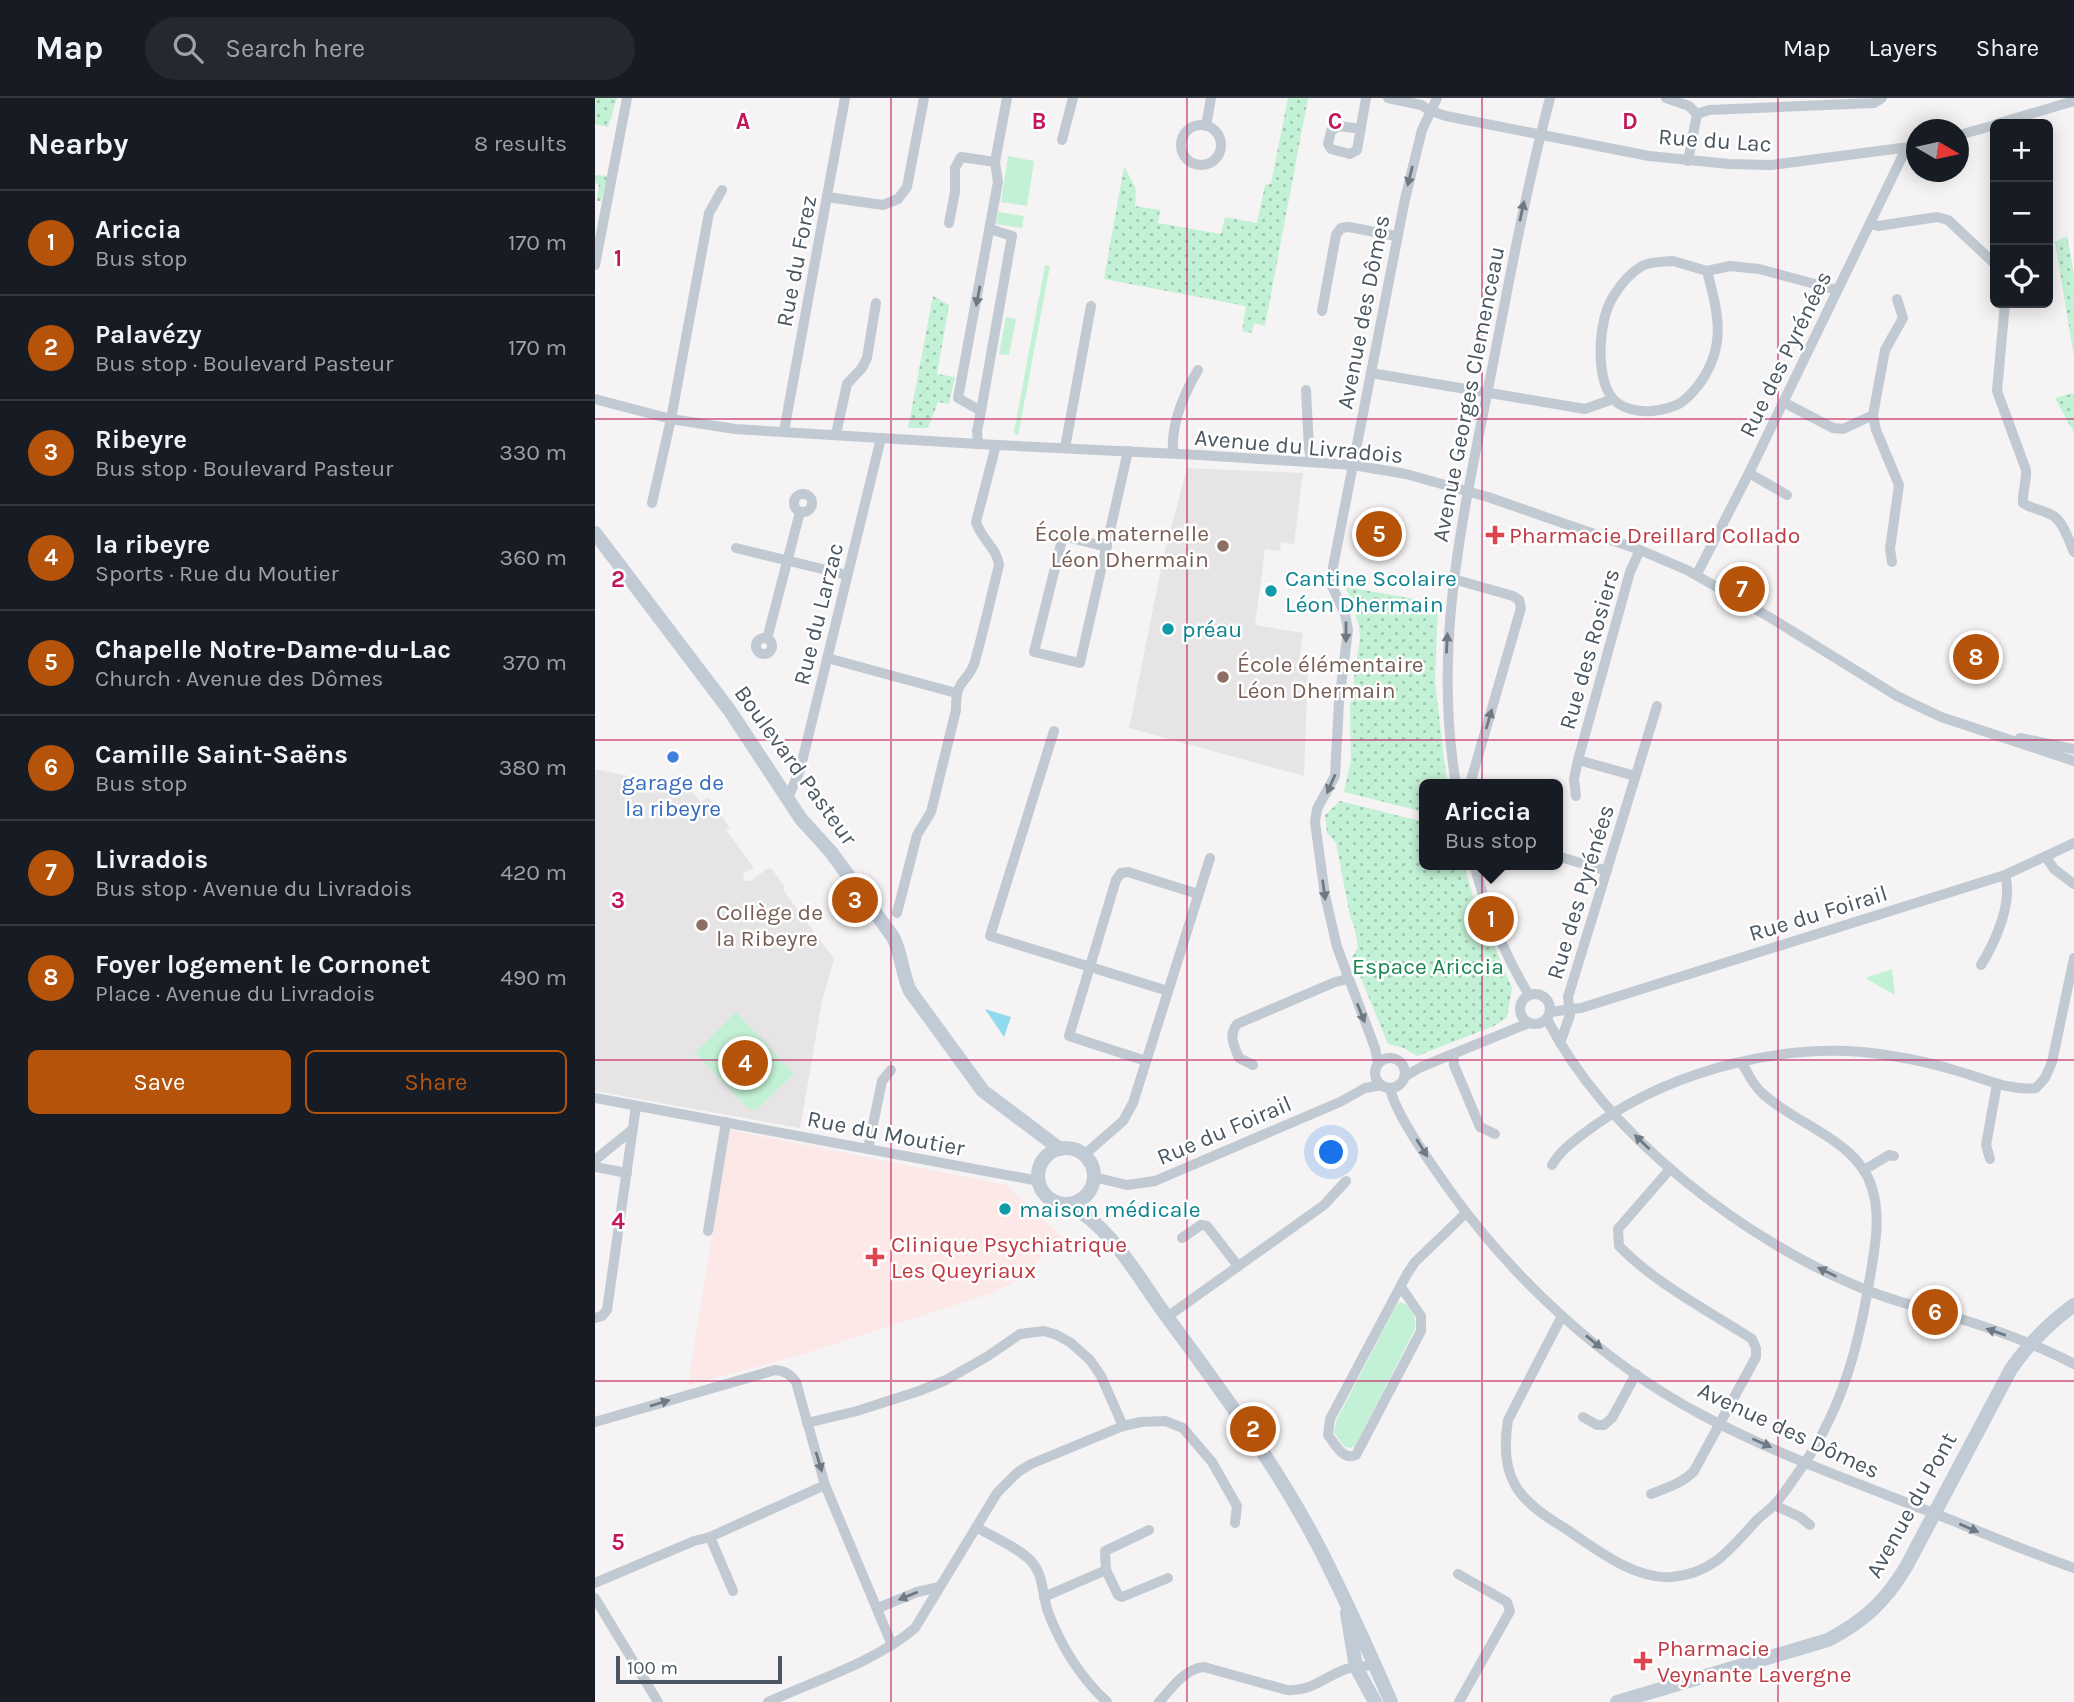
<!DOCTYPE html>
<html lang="en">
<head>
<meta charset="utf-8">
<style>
	:root { --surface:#171b24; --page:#242831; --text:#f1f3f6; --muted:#9ea1a6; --line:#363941; --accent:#b45309 }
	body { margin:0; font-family:Karla,sans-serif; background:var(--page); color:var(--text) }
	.controls { position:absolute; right:21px; top:21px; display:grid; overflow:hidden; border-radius:10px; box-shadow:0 4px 18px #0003 }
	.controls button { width:63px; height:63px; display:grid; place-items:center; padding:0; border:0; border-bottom:2px solid var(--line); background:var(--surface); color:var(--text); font:35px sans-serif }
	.compass { position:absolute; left:1311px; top:21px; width:63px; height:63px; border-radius:50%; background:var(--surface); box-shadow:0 4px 18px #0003; rotate:99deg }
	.scale { position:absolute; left:21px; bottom:18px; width:166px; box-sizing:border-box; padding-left:7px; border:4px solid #4a5661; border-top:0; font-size:19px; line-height:24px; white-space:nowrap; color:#4a5661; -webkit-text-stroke:5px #fff; paint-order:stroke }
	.you { position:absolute; left:737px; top:1055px; width:24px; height:24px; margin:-18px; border:5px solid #fff; border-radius:50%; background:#1a73e8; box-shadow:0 0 0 10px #1a73e833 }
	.badge { display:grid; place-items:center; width:46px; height:46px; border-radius:50%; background:var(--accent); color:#fff; font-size:23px; font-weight:700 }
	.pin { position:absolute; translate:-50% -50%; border:4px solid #fff; box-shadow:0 2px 7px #0006 }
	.popup { position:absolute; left:824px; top:681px; width:144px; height:91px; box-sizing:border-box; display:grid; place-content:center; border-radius:10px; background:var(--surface); filter:drop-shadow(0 2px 5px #0005); font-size:23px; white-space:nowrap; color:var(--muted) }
	.popup b { font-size:26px; color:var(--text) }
	.popup::after { content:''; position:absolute; left:50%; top:100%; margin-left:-14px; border:14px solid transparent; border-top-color:var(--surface) }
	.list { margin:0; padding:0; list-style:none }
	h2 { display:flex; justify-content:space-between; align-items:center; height:91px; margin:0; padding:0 28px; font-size:30px }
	h2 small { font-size:23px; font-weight:400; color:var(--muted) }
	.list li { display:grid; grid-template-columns:46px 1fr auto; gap:21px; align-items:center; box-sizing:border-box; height:105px; padding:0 28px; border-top:2px solid var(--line) }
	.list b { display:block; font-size:26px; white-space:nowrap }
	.list p { margin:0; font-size:23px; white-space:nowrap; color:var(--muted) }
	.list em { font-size:23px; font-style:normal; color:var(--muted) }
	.actions { display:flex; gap:14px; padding:21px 28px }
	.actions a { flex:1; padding:16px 0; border:2px solid var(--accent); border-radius:10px; text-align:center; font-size:24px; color:var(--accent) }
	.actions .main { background:var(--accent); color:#fff }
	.icon { flex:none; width:38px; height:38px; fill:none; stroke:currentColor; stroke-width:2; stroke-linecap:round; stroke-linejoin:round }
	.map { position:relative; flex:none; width:1479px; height:1604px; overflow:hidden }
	header { display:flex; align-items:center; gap:42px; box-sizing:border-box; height:98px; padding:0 35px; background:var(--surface); border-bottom:2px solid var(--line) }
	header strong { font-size:33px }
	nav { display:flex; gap:38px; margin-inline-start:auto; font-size:24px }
	.search { width:490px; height:63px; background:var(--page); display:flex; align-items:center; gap:18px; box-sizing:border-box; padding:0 24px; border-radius:38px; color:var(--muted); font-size:26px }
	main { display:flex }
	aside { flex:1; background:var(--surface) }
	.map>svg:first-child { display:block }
</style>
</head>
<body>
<header>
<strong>Map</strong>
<div class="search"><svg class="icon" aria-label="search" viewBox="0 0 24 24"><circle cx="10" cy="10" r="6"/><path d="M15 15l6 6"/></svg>Search here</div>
<nav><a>Map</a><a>Layers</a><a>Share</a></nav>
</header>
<main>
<aside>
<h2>Nearby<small>8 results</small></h2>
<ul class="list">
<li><span class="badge">1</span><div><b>Ariccia</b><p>Bus stop</p></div><em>170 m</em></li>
<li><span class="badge">2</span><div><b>Palavézy</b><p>Bus stop · Boulevard Pasteur</p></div><em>170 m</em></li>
<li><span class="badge">3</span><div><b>Ribeyre</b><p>Bus stop · Boulevard Pasteur</p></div><em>330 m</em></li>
<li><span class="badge">4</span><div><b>la ribeyre</b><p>Sports · Rue du Moutier</p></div><em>360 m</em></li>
<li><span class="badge">5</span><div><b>Chapelle Notre-Dame-du-Lac</b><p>Church · Avenue des Dômes</p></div><em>370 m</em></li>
<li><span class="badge">6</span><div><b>Camille Saint-Saëns</b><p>Bus stop</p></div><em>380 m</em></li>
<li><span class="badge">7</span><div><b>Livradois</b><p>Bus stop · Avenue du Livradois</p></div><em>420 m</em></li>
<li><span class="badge">8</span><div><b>Foyer logement le Cornonet</b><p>Place · Avenue du Livradois</p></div><em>490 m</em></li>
</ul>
<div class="actions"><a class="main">Save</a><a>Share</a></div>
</aside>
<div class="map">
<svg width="1479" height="1604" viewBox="0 0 1479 1604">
	<defs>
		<pattern id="park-dots" width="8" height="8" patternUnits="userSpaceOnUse" patternTransform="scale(1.75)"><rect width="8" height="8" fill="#c3f1d5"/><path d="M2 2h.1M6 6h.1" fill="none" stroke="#a0c6b0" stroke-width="1.8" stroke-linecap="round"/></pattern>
	</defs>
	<rect width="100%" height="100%" fill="#f5f3f3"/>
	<g fill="#e6e4e5">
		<polygon points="592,370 708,375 699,446 686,444 685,453 670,451 660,527 708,535 704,565 713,570 709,678 534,630 568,461"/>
		<polygon points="0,671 96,692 106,704 113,699 135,730 131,732 159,770 149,774 148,783 155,783 173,770 177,771 189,788 189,793 239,861 227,903 205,1030 0,993"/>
	</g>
	<polygon fill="#fce8e6" points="134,1032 411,1087 466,1138 426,1181 394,1196 202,1258 93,1287"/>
	<g fill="#c3f1d5">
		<polygon points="413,58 439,63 432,108 406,104"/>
		<polygon points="403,114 429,118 427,130 401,126"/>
		<polygon points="450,167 455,168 423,338 419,334"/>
		<polygon points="411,219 421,221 414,257 404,256"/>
		<polygon points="1297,871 1300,897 1270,880"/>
		<polygon points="141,914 199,976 161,1012 153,1010 100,955"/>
		<path d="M 806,1204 C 816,1207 822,1221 820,1231 L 760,1348 L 755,1350 L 750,1349 L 739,1335 L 741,1323 L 802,1206 Z"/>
	</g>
	<g fill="url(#park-dots)">
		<polygon points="0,0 22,0 13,29 0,26"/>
		<polygon points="693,0 713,0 670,228 659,225 657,235 647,233 651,208 509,181 529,68 541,91 540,108 565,112 563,125 626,136 630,119 662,125 670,87 676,85"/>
		<polygon points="0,77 13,78 6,103 2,103 4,86 0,85"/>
		<polygon points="1472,138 1479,176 1479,259 1460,144"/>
		<polygon points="338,198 354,207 342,276 360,279 354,306 343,304 333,330 313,330"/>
		<polygon points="1479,295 1479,335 1460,300"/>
		<polygon points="751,489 843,505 840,583 852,686 830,686 829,714 749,694 756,662 755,608 765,540 764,528"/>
		<polygon points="745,703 829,724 830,767 869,767 878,798 917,890 912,919 899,928 822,958 809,950 793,946 757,859 763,850 760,831 755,818 741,745 732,735 730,717"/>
	</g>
	<polygon fill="#90daee" points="390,911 416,919 409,939"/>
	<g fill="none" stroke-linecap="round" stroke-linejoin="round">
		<g stroke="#c1cad2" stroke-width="10">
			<polyline points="793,0 826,7 836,13 851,18 1054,58 1134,66 1176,67 1322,48"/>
			<polyline points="1071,0 1094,8 1102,16"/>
			<polyline points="1102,16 1114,12 1279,5 1287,0"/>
			<polyline points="1401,26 1479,3"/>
			<circle cx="606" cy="47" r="20"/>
			<polyline points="611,28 616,0"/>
			<polyline points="766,31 744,28 736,33 733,46 736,51 755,56 762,52 771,0"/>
			<polyline points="1364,37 1400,27"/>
			<polyline points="467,42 478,0"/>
			<polyline points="1093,63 1102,16"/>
			<polyline points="232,99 288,107 303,101 312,89 329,0"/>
			<polyline points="354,125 360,94 360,70 366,59 400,64"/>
			<polyline points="1276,126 1283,128 1342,119 1353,122 1400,166"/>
			<polyline points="395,131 417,138 386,313 363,300 403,84 400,64 412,0"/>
			<path d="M 1078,163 L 1112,173 C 1123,215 1132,247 1105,285 C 1090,305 1082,310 1057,313 C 1044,314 1027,311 1018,301 C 1000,279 1003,222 1018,199 C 1025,187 1035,175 1047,168 C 1056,163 1068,164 1078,163 Z"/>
			<polyline points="0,167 32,0"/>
			<polyline points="1112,173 1135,168 1164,171 1242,192"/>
			<path d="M 1410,205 L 1402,293 L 1431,372 C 1432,384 1427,393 1428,405 C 1438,412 1451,412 1460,419 C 1469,426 1474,443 1479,454"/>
			<polyline points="727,213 741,137 746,130 754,129 801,138"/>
			<polyline points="776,275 990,311 1018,301"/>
			<polyline points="711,292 714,351 717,364"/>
			<polyline points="0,301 76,321 140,331 383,346 604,357 758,367 811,376 893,399 1045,452 1092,472 1176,520 1302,598 1346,619 1479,663"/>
			<polyline points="1188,304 1238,330 1248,331 1278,317"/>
			<polyline points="189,333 250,0"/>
			<polyline points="241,336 252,286 267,270 272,260 281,205"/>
			<polyline points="383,346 382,333 386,313"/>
			<polyline points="470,350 496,208"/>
			<path d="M 578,355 C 576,325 588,297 603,272"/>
			<polyline points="1154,375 1192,397"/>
			<circle cx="208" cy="405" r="9"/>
			<polyline points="57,405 76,321 114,115 127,92"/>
			<polyline points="512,449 468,438 439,554 485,565 533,353"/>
			<polyline points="141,450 252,477"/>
			<polyline points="1297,464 1295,451 1304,387 1281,332 1278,317 1290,252 1308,220 1302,201"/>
			<polyline points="1102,476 1154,375 1308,57 1308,51"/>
			<polyline points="858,481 918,498 924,502 926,510 875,686"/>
			<circle cx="169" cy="548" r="8"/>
			<polyline points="172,541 205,414"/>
			<polyline points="232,560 361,595"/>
			<polyline points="459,633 395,838 573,893"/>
			<polyline points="1425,640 1479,651"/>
			<polyline points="1040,678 983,662 1035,474 1045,452"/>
			<path d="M 861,686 C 837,545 869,414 896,276 C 914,183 931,91 955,0"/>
			<polyline points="981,698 979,681 983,662"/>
			<polyline points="193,700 205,672 286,340"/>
			<polyline points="962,758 1012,773"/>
			<polyline points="1451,759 1459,771 1479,786"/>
			<path d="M 879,767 C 892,813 909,856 934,897"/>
			<path d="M 302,815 L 322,737 L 336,714 L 361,612 C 360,579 374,585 380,563 C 389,531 396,499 404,467 C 402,450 386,441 381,424 L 401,347"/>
			<path d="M 1386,867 C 1401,843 1418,804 1410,777"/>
			<circle cx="940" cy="911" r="15"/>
			<polyline points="955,914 986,910 1410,777 1479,745"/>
			<path d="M 952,921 C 1011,1038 1154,1146 1274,1193 C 1304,1205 1335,1212 1366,1221 C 1404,1233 1443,1247 1479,1266"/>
			<polyline points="965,945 975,917 973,899 1062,608"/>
			<polyline points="858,956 859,967 885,1029 900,1036"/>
			<circle cx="795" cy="975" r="15"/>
			<polyline points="551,963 474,938 521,782 526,775 533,774 603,796"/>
			<polyline points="783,965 780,950 742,849 730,797 720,724 722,711 740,678 744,604 753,532 750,516 737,488 738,469 810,101 827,32 842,0"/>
			<path d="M 658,967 L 644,960 C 639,947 633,938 642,926 L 740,884 L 753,881"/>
			<polyline points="809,979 826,969 934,925"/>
			<path d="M 795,990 C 800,1016 837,1067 853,1090 C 919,1182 1007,1264 1107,1317 C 1188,1360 1276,1390 1361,1424 C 1400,1440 1439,1456 1479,1470"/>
			<polyline points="0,1000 444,1083"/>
			<polyline points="273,1051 287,983 296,972"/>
			<polyline points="489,1057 528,1023 538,1005 615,760"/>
			<polyline points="1395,1061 1391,1047 1402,986"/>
			<polyline points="0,1062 37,1032"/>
			<path d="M 957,1067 C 967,1050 983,1040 999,1028 C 1079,971 1199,940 1297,958 C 1317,961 1339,966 1359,972 C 1386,979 1412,993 1441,990 L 1450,980 L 1457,964 L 1479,860"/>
			<polyline points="0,1069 32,1075"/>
			<polyline points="1269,1072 1294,1057 1299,1058"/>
			<polyline points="499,1079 532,1087 560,1083 745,1004 770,990 787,987"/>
			<polyline points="113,1133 131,1024"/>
			<polyline points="587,1140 606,1127 612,1128 643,1168"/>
			<path d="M 806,1189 L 826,1218 L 826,1233 L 761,1357 C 748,1363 741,1347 733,1337 L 735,1321 L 812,1176 L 820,1164 L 871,1115"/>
			<path d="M 967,1218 L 913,1322 C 904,1378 921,1401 968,1429 C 999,1449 1038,1482 1077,1479 C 1119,1475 1135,1451 1162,1422 C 1167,1417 1173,1413 1178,1408 C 1186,1400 1193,1389 1200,1379 C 1245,1318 1263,1253 1275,1179 C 1280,1149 1286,1119 1277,1090 C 1263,1042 1201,1027 1167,995 C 1158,987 1153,976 1147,965"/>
			<polyline points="572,1219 729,1107 751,1083"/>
			<polyline points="0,1220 7,1218 12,1212 41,1008"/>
			<polyline points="988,1319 1002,1327 1009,1327 1017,1320 1041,1276"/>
			<path d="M 0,1324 L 180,1272 C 190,1273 195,1276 201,1284 L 230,1387 L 297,1547"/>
			<polyline points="212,1325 262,1313 324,1293 351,1282 393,1258 425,1236 449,1233 462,1237 476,1245 495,1262 506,1278 528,1328"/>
			<path d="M 1056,1396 C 1071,1390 1088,1385 1099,1373 L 1161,1259 L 1161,1250 L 1157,1241 C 1112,1212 1061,1186 1024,1148 L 1023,1131 L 1075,1071"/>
			<polyline points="1179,1407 1205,1419 1215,1427"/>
			<path d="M 381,1429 C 396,1438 424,1450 436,1463 C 449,1477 447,1497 453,1514 C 466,1548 485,1579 512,1604"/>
			<polyline points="115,1439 138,1493"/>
			<polyline points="511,1472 523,1497 527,1499 573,1480"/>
			<polyline points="863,1476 912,1504 915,1513 864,1604"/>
			<polyline points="0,1485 99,1443 115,1439 230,1387"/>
			<polyline points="449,1499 511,1472 510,1453 554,1432"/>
			<polyline points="0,1500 63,1604"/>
			<polyline points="283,1510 322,1494 344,1489"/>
			<path d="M 173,1604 C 219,1583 282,1563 320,1530 L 402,1395 L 423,1374 L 436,1366 L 528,1328 L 546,1324 L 570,1323 L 588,1330 L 617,1364 L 642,1408 L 640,1425"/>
			<path d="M 564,1604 C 577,1590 589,1571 609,1569 L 692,1592 C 716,1594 729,1579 751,1571 C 760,1568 770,1568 780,1567"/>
		</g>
		<g stroke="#c1cbd6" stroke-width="14">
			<path d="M 0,435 L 135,613 L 206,721 L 236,754 L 298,839 C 307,857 307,876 315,893 L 388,993 L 465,1051"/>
			<circle cx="471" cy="1078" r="28"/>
			<path d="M 473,1106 C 515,1128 540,1174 567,1212 C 624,1289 683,1369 727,1455 C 752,1505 774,1553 796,1604"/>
			<polyline points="752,1515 761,1569 780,1604"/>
			<path d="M 1022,1604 L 1233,1542 C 1269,1523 1290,1504 1311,1469 L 1416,1271 C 1434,1245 1454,1225 1479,1207"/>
		</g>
	</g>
	<defs><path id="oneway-solid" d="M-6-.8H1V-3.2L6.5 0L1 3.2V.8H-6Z" transform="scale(1.75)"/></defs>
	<g fill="#6e7983">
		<use href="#oneway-solid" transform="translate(815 78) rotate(104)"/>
		<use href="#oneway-solid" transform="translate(927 113) rotate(-78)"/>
		<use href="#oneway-solid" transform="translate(383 198) rotate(101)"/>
		<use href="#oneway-solid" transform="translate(751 534) rotate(90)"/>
		<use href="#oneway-solid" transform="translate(852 545) rotate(-87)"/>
		<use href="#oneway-solid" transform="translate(894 621) rotate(-74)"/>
		<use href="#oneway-solid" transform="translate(736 686) rotate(114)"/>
		<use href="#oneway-solid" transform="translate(729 792) rotate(82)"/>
		<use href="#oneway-solid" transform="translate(766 915) rotate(68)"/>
		<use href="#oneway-solid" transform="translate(1047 1044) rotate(-136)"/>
		<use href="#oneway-solid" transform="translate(827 1050) rotate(58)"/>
		<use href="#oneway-solid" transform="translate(1232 1174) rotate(-154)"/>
		<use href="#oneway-solid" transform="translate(1401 1234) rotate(-161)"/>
		<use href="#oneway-solid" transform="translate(999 1244) rotate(39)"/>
		<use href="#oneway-solid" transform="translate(65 1305) rotate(-17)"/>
		<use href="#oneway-solid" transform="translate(1167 1345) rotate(24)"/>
		<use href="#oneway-solid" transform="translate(224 1364) rotate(73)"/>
		<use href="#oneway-solid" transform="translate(1374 1430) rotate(23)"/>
		<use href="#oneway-solid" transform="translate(313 1498) rotate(158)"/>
	</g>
	<path fill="none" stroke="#c2185b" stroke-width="2" stroke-opacity="0.55" d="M 296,0 L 296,1604M 592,0 L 592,1604M 887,0 L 887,1604M 1183,0 L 1183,1604M 0,321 L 1479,321M 0,642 L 1479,642M 0,962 L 1479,962M 0,1283 L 1479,1283"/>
	<g fill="#e0444e" stroke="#fff" stroke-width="2.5">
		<path d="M896.5 426.5h7v7h7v7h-7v7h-7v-7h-7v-7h7z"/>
		<path d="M276.5 1148.5h7v7h7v7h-7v7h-7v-7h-7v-7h7z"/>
		<path d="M1044.5 1552.5h7v7h7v7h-7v7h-7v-7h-7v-7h7z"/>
	</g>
	<g fill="#8d6e63" stroke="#fff" stroke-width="2.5">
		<circle cx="628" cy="448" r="7"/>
		<circle cx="628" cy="579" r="7"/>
		<circle cx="107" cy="827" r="7"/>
	</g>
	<g fill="#0f9aa8" stroke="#fff" stroke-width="2.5">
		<circle cx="676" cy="493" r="7"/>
		<circle cx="573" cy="531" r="7"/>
		<circle cx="410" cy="1111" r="7"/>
	</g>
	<circle fill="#3f7fe0" stroke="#fff" stroke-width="2.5" cx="78" cy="659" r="7"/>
	<g text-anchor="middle" stroke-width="5" stroke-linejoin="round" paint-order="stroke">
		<g font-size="23" fill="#4a5661" stroke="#fff">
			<text transform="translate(1120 42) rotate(4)" y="8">Rue du Lac</text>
			<text transform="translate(201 163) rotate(-79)" y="8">Rue du Forez</text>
			<text transform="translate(768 214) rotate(-79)" y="8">Avenue des Dômes</text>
			<text transform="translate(1190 256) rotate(-64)" y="8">Rue des Pyrénées</text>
			<text transform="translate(873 296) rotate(-79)" y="8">Avenue Georges Clemenceau</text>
			<text transform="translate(704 348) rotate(5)" y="8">Avenue du Livradois</text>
			<text transform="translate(223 516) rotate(-76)" y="8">Rue du Larzac</text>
			<text transform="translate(994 551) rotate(-74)" y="8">Rue des Rosiers</text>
			<text transform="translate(201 667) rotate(54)" y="8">Boulevard Pasteur</text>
			<text transform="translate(985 794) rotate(-73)" y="8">Rue des Pyrénées</text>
			<text transform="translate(1223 815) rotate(-17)" y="8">Rue du Foirail</text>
			<text transform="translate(629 1032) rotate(-23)" y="8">Rue du Foirail</text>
			<text transform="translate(291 1035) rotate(11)" y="8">Rue du Moutier</text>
			<text transform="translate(1194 1332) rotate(25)" y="8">Avenue des Dômes</text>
			<text transform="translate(1316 1407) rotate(-61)" y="8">Avenue du Pont</text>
		</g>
		<g font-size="23" fill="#785e54" stroke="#fff" text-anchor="start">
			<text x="614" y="443" text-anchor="end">École maternelle<tspan x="614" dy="26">Léon Dhermain</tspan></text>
			<text x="642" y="574">École élémentaire<tspan x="642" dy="26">Léon Dhermain</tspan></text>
			<text x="121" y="822">Collège de<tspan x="121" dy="26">la Ribeyre</tspan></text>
		</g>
		<g font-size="23" fill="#be3a42" stroke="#fff" text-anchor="start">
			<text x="914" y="445">Pharmacie Dreillard Collado</text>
			<text x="296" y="1154">Clinique Psychiatrique<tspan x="296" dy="26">Les Queyriaux</tspan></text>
			<text x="1062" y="1558">Pharmacie<tspan x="1062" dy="26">Veynante Lavergne</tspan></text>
		</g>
		<g font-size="23" fill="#0d838f" stroke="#fff" text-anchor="start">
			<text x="690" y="488">Cantine Scolaire<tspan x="690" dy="26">Léon Dhermain</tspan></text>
			<text x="587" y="539">préau</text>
			<text x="424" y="1119">maison médicale</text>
		</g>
		<g font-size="23" fill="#366cbe" stroke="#fff">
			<text x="78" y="692">garage de<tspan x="78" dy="26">la ribeyre</tspan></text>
		</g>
		<g font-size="23" fill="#17864f" stroke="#fff">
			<text x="833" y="876">Espace Ariccia</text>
		</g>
	</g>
	<g font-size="23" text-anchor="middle" font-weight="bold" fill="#c2185b" stroke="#fff" stroke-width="5" stroke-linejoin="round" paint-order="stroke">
		<text x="148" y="31">A</text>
		<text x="444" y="31">B</text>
		<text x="740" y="31">C</text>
		<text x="1035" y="31">D</text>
		<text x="23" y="168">1</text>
		<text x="23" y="489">2</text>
		<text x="23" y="810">3</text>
		<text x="23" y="1131">4</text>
		<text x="23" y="1452">5</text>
	</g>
</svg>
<div class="controls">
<button>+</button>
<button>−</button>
<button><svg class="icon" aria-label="locate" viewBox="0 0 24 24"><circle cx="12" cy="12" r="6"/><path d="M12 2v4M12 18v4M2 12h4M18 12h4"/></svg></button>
</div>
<svg class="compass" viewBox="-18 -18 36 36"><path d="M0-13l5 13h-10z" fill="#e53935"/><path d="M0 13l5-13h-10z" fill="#9ea1a6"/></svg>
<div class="scale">100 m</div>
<div class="you"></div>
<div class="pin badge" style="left:896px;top:821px">1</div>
<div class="popup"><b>Ariccia</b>Bus stop</div>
<div class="pin badge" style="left:658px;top:1331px">2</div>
<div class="pin badge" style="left:260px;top:802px">3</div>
<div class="pin badge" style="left:150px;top:965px">4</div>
<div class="pin badge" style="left:784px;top:436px">5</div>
<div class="pin badge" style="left:1340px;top:1214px">6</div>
<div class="pin badge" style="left:1147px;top:491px">7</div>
<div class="pin badge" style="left:1381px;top:559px">8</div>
</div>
</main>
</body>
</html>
